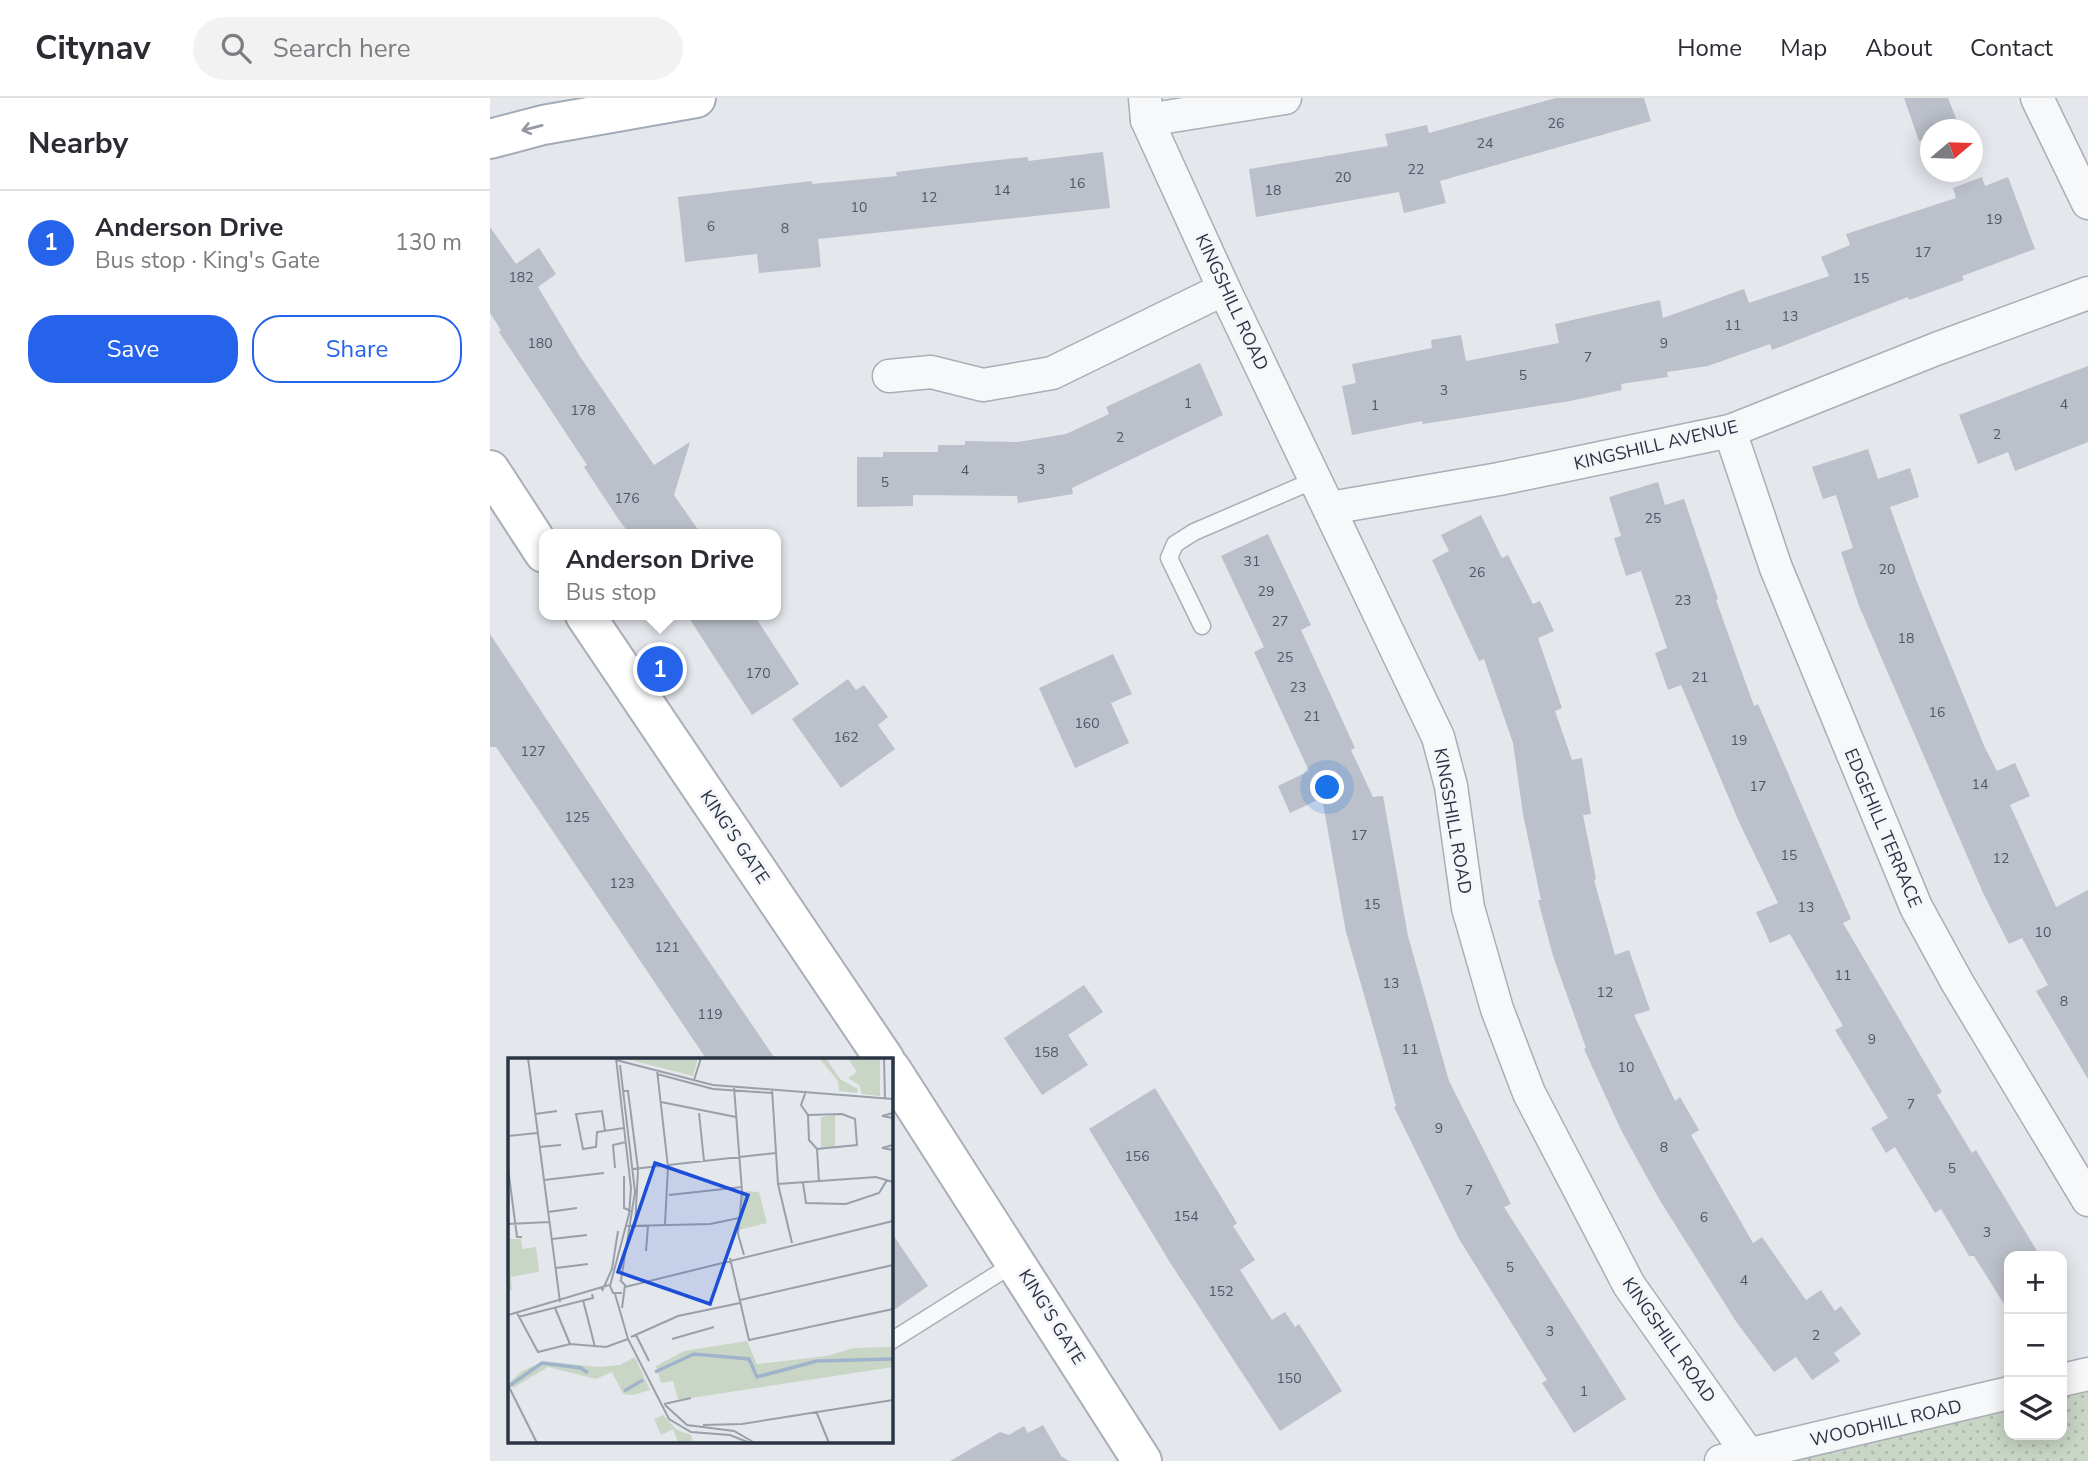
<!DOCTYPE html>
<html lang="en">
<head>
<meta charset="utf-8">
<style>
	:root { --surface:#fff; --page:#f2f2f3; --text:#2b2b33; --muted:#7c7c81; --line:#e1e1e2; --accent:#2563eb }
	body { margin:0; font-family:"Nunito Sans",sans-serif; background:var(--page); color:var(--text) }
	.controls { position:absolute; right:21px; bottom:21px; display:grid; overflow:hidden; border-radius:14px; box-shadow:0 4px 18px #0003 }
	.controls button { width:63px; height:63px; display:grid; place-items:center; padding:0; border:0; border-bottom:2px solid var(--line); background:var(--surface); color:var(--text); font:35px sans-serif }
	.compass { position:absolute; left:1430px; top:21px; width:63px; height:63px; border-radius:50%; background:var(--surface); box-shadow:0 4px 18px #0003; rotate:71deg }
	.you { position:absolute; left:838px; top:690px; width:24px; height:24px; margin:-18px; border:5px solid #fff; border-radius:50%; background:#1a73e8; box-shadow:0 0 0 10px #1a73e833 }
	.badge { display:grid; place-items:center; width:46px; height:46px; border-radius:50%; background:var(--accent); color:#fff; font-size:23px; font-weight:700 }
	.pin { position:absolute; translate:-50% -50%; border:4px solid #fff; box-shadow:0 2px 7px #0006 }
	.popup { position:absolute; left:49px; top:431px; width:242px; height:91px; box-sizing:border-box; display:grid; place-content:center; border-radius:14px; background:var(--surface); filter:drop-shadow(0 2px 5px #0005); font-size:23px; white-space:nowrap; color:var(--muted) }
	.popup b { font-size:26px; color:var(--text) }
	.popup::after { content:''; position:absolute; left:50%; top:100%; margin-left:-14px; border:14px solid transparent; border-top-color:var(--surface) }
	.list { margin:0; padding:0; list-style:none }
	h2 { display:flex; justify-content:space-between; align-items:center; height:91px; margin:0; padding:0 28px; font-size:30px }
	h2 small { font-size:23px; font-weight:400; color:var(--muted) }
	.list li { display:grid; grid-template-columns:46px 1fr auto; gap:21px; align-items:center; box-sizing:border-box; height:105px; padding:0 28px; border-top:2px solid var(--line) }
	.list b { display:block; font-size:26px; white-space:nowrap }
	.list p { margin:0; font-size:23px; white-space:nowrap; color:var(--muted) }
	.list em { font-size:23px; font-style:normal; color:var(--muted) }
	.actions { display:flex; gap:14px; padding:21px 28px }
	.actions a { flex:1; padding:16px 0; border:2px solid var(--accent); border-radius:28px; text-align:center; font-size:24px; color:var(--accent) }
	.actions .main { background:var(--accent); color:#fff }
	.icon { flex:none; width:38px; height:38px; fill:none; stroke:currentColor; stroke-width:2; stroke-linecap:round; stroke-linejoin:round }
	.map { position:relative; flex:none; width:1598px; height:1363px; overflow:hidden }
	header { display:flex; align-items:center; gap:42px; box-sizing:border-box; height:98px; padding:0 35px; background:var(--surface); border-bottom:2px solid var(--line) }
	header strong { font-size:33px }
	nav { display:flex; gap:38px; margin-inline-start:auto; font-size:24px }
	.search { width:490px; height:63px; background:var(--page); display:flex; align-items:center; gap:18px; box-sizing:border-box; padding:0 24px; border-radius:38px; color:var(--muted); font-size:26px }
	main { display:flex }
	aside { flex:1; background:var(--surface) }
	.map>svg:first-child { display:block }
</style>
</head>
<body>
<header>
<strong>Citynav</strong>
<div class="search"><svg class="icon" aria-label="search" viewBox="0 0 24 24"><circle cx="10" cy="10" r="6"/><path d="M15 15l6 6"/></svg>Search here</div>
<nav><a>Home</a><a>Map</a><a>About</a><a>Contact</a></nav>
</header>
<main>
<aside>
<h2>Nearby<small></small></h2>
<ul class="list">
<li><span class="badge">1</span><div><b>Anderson Drive</b><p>Bus stop · King's Gate</p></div><em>130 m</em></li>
</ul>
<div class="actions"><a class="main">Save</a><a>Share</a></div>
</aside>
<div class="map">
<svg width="1598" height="1363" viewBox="0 0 1598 1363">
	<defs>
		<pattern id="park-dots" width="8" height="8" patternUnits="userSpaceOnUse" patternTransform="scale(1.75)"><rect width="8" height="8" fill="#c9d6c5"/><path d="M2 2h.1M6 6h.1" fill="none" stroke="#adb8ab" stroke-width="1.8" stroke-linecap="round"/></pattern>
	</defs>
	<rect width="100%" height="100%" fill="#e4e7ec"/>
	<polygon fill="url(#park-dots)" points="1598,1276 1598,1363 1231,1363 1519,1295 1519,1337 1572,1337 1572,1282"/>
	<g fill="#bbc0ca">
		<polygon points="1066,0 1154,0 1161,23 950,83 956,105 914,115 909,94 766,119 759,71 898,48 895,36 937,27 939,35"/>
		<polygon points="1414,0 1458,0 1469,28 1440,32 1440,39 1429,43"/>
		<polygon points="613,54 620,110 328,141 331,169 269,175 267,156 195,164 188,99 322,83 322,86 407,78 406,74 480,65 538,59 538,63"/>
		<polygon points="1492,79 1495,88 1518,79 1545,151 1472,178 1474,182 1419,202 1418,199 1282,252 1280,246 1218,268 1177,274 1178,279 1131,286 1132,292 1080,303 933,326 932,323 862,337 852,288 866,285 862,266 942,250 941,242 971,237 976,263 1069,245 1065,226 1170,202 1173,220 1254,191 1259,205 1339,178 1331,159 1360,147 1356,136 1466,100 1463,90"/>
		<polygon points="0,129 26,166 49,150 66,176 48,189 89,257 164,367 200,344 184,397 211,436 140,436 129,422 94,369 97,367 9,234 11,232 0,215"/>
		<polygon points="710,265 733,317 582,390 583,396 528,405 527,398 423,397 423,408 367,409 367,359 393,359 393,354 448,354 448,347 475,347 475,343 528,344 576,336 619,316 616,309"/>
		<polygon points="1598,268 1598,344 1525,373 1518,354 1488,366 1469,317"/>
		<polygon points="1378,351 1388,381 1420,370 1429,399 1400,409 1427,484 1495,650 1507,673 1525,665 1540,698 1520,707 1566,809 1598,792 1598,981 1546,893 1558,887 1532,840 1519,846 1494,797 1369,508 1351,454 1363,450 1346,397 1333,401 1322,369"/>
		<polygon points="1168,384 1175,407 1194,401 1228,501 1226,502 1264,608 1268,606 1361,821 1353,825 1452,994 1447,997 1482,1055 1486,1052 1550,1158 1519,1158 1519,1214 1484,1158 1479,1158 1451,1111 1445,1115 1405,1049 1396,1055 1381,1030 1398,1020 1345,932 1353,928 1300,836 1280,845 1266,814 1288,805 1249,724 1191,587 1178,592 1165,555 1177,550 1151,473 1136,478 1124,440 1131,438 1119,399"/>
		<polygon points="991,417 1012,460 1018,457 1043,506 1050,503 1064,533 1048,540 1072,610 1065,613 1082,662 1092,660 1101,716 1093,717 1106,781 1104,782 1125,857 1139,852 1160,912 1144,917 1185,1003 1190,999 1209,1032 1201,1037 1263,1145 1272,1139 1316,1202 1331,1192 1345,1213 1351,1208 1371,1236 1344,1255 1350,1263 1322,1282 1306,1259 1284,1274 1247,1225 1169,1101 1131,1032 1094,951 1096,950 1063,858 1048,802 1051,802 1033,716 1023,645 994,561 989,563 942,462 959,453 951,437"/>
		<polygon points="778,436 821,527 811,532 865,650 861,652 883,699 893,698 918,838 959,983 1021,1106 1014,1109 1136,1301 1084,1335 1052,1285 1057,1282 969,1141 904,1009 906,1008 856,834 832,700 800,715 788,688 819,673 764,554 774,549 731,458"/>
		<polygon points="197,517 264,517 309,586 262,617"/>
		<polygon points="0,536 138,744 286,962 217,962 6,649 0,649"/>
		<polygon points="623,556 642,596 621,605 639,645 585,670 549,590"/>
		<polygon points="358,581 366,592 374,587 398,619 388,627 405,651 351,690 302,621"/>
		<polygon points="594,887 613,914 578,937 598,967 552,997 514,940"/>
		<polygon points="665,990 747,1125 743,1128 765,1162 750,1172 782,1222 795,1214 805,1229 809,1226 852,1293 790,1333 681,1166 599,1031"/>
		<polygon points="401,1134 438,1188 401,1214"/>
		<polygon points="553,1327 571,1358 579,1363 460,1363 510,1334 519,1337 534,1328 538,1335"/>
	</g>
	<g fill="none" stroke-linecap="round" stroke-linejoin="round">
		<g stroke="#a9aeb7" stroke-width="19">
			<g id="lane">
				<polyline points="712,528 679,460 685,446 704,434 827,381"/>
				<polyline points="401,1243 525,1165"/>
			</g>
		</g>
		<g stroke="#a9aeb7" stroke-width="35">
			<g id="street">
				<polyline points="655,0 657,22 734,191 948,639 961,688 978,810 1007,911 1039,995 1139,1187 1258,1356"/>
				<polyline points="1547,0 1598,105"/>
				<polyline points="657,22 795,0"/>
				<polyline points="399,278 441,274 493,287 562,275 734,191"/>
				<polyline points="1240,333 1286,470 1426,809 1467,884 1598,1102"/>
				<polyline points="840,410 1009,381 1240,333 1446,251 1598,195"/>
				<polyline points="1572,1282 1598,1276"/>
				<polyline points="1231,1363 1519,1295"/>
			</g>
		</g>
		<g stroke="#a9aeb7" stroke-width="42">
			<g id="secondary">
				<polyline points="0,372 54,455"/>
				<polyline points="95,517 395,962"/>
				<polyline points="401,971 652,1363"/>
			</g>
		</g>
		<g stroke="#a3abb8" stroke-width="42">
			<polyline id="primary" points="0,41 53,27 206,0"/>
		</g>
		<use href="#lane" stroke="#f7f8fa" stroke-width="16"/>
		<use href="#street" stroke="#f7f8fa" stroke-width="32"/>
		<use href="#secondary" stroke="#fff" stroke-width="38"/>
		<use href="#primary" stroke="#fff" stroke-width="38"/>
	</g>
	<defs><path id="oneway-shaft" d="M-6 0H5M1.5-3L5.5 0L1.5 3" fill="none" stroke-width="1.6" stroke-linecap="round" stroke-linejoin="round" transform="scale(1.75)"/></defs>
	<use stroke="#959aa2" href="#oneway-shaft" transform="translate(42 30) rotate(166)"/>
	<g text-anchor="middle" stroke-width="6" stroke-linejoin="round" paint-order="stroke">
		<g font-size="14" fill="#4f5766">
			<text x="1066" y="30">26</text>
			<text x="995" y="50">24</text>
			<text x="926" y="76">22</text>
			<text x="853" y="84">20</text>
			<text x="587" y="90">16</text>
			<text x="512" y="97">14</text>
			<text x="783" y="97">18</text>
			<text x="439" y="104">12</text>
			<text x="369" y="114">10</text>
			<text x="1504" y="126">19</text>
			<text x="221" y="133">6</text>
			<text x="295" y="135">8</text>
			<text x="1433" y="159">17</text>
			<text x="31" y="184">182</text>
			<text x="1371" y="185">15</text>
			<text x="1300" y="223">13</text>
			<text x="1243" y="232">11</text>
			<text x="50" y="250">180</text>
			<text x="1174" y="250">9</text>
			<text x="1098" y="264">7</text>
			<text x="1033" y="282">5</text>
			<text x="954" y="297">3</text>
			<text x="698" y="310">1</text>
			<text x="1574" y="311">4</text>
			<text x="885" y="312">1</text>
			<text x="93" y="317">178</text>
			<text x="1507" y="341">2</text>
			<text x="630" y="344">2</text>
			<text x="551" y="376">3</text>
			<text x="475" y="377">4</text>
			<text x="395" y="389">5</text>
			<text x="137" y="405">176</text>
			<text x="1163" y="425">25</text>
			<text x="762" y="468">31</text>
			<text x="1397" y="476">20</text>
			<text x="987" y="479">26</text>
			<text x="776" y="498">29</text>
			<text x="1193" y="507">23</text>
			<text x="790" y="528">27</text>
			<text x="1416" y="545">18</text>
			<text x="795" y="564">25</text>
			<text x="268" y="580">170</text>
			<text x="1210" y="584">21</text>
			<text x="808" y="594">23</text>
			<text x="1447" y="619">16</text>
			<text x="822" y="623">21</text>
			<text x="597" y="630">160</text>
			<text x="356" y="644">162</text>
			<text x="1249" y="647">19</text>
			<text x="43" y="658">127</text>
			<text x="1490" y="691">14</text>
			<text x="1268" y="693">17</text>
			<text x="87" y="724">125</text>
			<text x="869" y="742">17</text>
			<text x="1299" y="762">15</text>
			<text x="1511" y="765">12</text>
			<text x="132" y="790">123</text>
			<text x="882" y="811">15</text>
			<text x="1316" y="814">13</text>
			<text x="1553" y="839">10</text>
			<text x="177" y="854">121</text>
			<text x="1353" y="882">11</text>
			<text x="901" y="890">13</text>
			<text x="1115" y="899">12</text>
			<text x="1574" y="908">8</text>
			<text x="220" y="921">119</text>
			<text x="1382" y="946">9</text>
			<text x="920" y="956">11</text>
			<text x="556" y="959">158</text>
			<text x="1136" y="974">10</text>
			<text x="1421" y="1011">7</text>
			<text x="949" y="1035">9</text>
			<text x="1174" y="1054">8</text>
			<text x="647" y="1063">156</text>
			<text x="1462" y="1075">5</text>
			<text x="979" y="1097">7</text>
			<text x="696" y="1123">154</text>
			<text x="1214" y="1124">6</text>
			<text x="1497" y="1139">3</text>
			<text x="1020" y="1174">5</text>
			<text x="1254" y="1187">4</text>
			<text x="731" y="1198">152</text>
			<text x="1060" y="1238">3</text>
			<text x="1326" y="1242">2</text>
			<text x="799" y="1285">150</text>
			<text x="1094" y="1298">1</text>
		</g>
		<g font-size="18" fill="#2b3445" stroke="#f4f6f9">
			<text transform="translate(742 204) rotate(65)" y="6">KINGSHILL ROAD</text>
			<text transform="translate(1166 347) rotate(-13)" y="6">KINGSHILL AVENUE</text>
			<text transform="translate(963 723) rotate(80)" y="6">KINGSHILL ROAD</text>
			<text transform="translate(1393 730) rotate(67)" y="6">EDGEHILL TERRACE</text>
			<text transform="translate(245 739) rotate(56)" y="6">KING'S GATE</text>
			<text transform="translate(562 1219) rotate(58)" y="6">KING'S GATE</text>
			<text transform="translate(1179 1242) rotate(55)" y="6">KINGSHILL ROAD</text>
			<text transform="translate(1396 1325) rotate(-13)" y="6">WOODHILL ROAD</text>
		</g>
	</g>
	<g transform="translate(18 960)">
		<rect width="385" height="385" fill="#e4e7ec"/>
		<path d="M 311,0 L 318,0 L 332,21 L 350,31 L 349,35 L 331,33 L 330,23 ZM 340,0 L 372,0 L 372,38 L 354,36 L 351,27 L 340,20 L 349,14 ZM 28,189 L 31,214 L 18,216 L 14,191 ZM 155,357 L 169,372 L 183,377 L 185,384 L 170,385 L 165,371 L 153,377 L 146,361 Z" fill="#c9d6c5"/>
		<path d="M 239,283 L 249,306 L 319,298 L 345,290 L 385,289 L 385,309 L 176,341 L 170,341 L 165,323 L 153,325 L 148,308 L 176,293 Z" fill="#c9d6c5"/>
		<path d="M 115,0 L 190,0 L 185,18 ZM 327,57 L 327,90 L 313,90 L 313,59 ZM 234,133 L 251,134 L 259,165 L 230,172 ZM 0,181 L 13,181 L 18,216 L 3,219 L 4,232 L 0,232 ZM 127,299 L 142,332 L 125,337 L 115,336 L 104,314 L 88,321 L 40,309 L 5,330 L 2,324 L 14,313 L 36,303 L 90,309 L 112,307 Z" fill="#c9d6c5"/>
		<path fill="none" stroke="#9fb4cc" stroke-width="3.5" d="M 147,314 L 186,296 L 241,301 L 249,319 L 309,303 L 385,301M 1,328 L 34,305 L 73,310 L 80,315M 116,333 L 135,322"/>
		<path fill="none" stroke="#9a9fa9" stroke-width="2" d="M 20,0 L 52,244M 108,0 L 123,130 L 121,156 L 102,228 L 105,235 L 114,235M 376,0 L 377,40M 108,2 L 205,27 L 385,41M 112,7 L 127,134 L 113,222M 149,12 L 160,109 L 157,166M 149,16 L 205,31 L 264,35M 186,22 L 193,0M 226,29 L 234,133 L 230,176 L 236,197M 264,31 L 270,126 L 284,185M 115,33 L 120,33 L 130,111 L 127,170M 298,33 L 293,47 L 300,57 L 334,56 L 347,61 L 349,87 L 309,91 L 301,82 L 300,57M 153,44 L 228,59M 191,55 L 196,103M 385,55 L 374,58 L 385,60M 27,56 L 49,53M 97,73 L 94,53 L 68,56 L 75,91 L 88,89 L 89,74 L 116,70M 0,78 L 29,75M 385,87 L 374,90 L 385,92M 31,89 L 53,87M 309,91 L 311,124M 0,110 L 9,179 L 14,179M 107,110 L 105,87 L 118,84M 125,111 L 268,95M 116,118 L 116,150 L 123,153M 36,122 L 96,115M 295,125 L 298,145 L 338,146 L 371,135 L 379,122M 270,126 L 368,119 L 385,124M 161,137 L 234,129M 40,154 L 69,150M 0,166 L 41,164M 119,168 L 202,166 L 231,160M 44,181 L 79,177M 138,193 L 140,168M 222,200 L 241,282 L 385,251M 48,210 L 80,206M 112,222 L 117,227 L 114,250M 117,229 L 385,163M 94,233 L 104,211 L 110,173M 107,236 L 120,281 L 161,361 L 183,374 L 222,377 L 242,385M 75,242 L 87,289M 232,242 L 385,207M 47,250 L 62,286M 9,255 L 30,294 L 62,286 L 98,289 L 120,281M 0,257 L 101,227M 10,259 L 85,240 L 84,236M 128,277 L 141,303M 123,279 L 170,258 L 232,245M 164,281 L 206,269M 0,327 L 29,385M 156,346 L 183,340M 157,347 L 179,367 L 226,373 L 247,385M 308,353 L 321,385M 195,367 L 234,366 L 385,342"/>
		<path fill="#1d4ed8" fill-opacity="0.15" stroke="#1d4ed8" stroke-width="3.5" d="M 147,105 L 240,137 L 202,246 L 110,214 Z"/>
		<rect width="385" height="385" fill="none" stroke="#2b3445" stroke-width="3.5"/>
	</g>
</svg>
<div class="controls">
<button>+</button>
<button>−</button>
<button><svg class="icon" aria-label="layers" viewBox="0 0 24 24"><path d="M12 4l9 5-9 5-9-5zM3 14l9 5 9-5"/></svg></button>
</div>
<svg class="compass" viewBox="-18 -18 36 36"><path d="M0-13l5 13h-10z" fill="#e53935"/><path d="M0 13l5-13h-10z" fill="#7c7c81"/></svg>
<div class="you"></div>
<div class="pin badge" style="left:170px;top:571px">1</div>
<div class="popup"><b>Anderson Drive</b>Bus stop</div>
</div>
</main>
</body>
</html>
